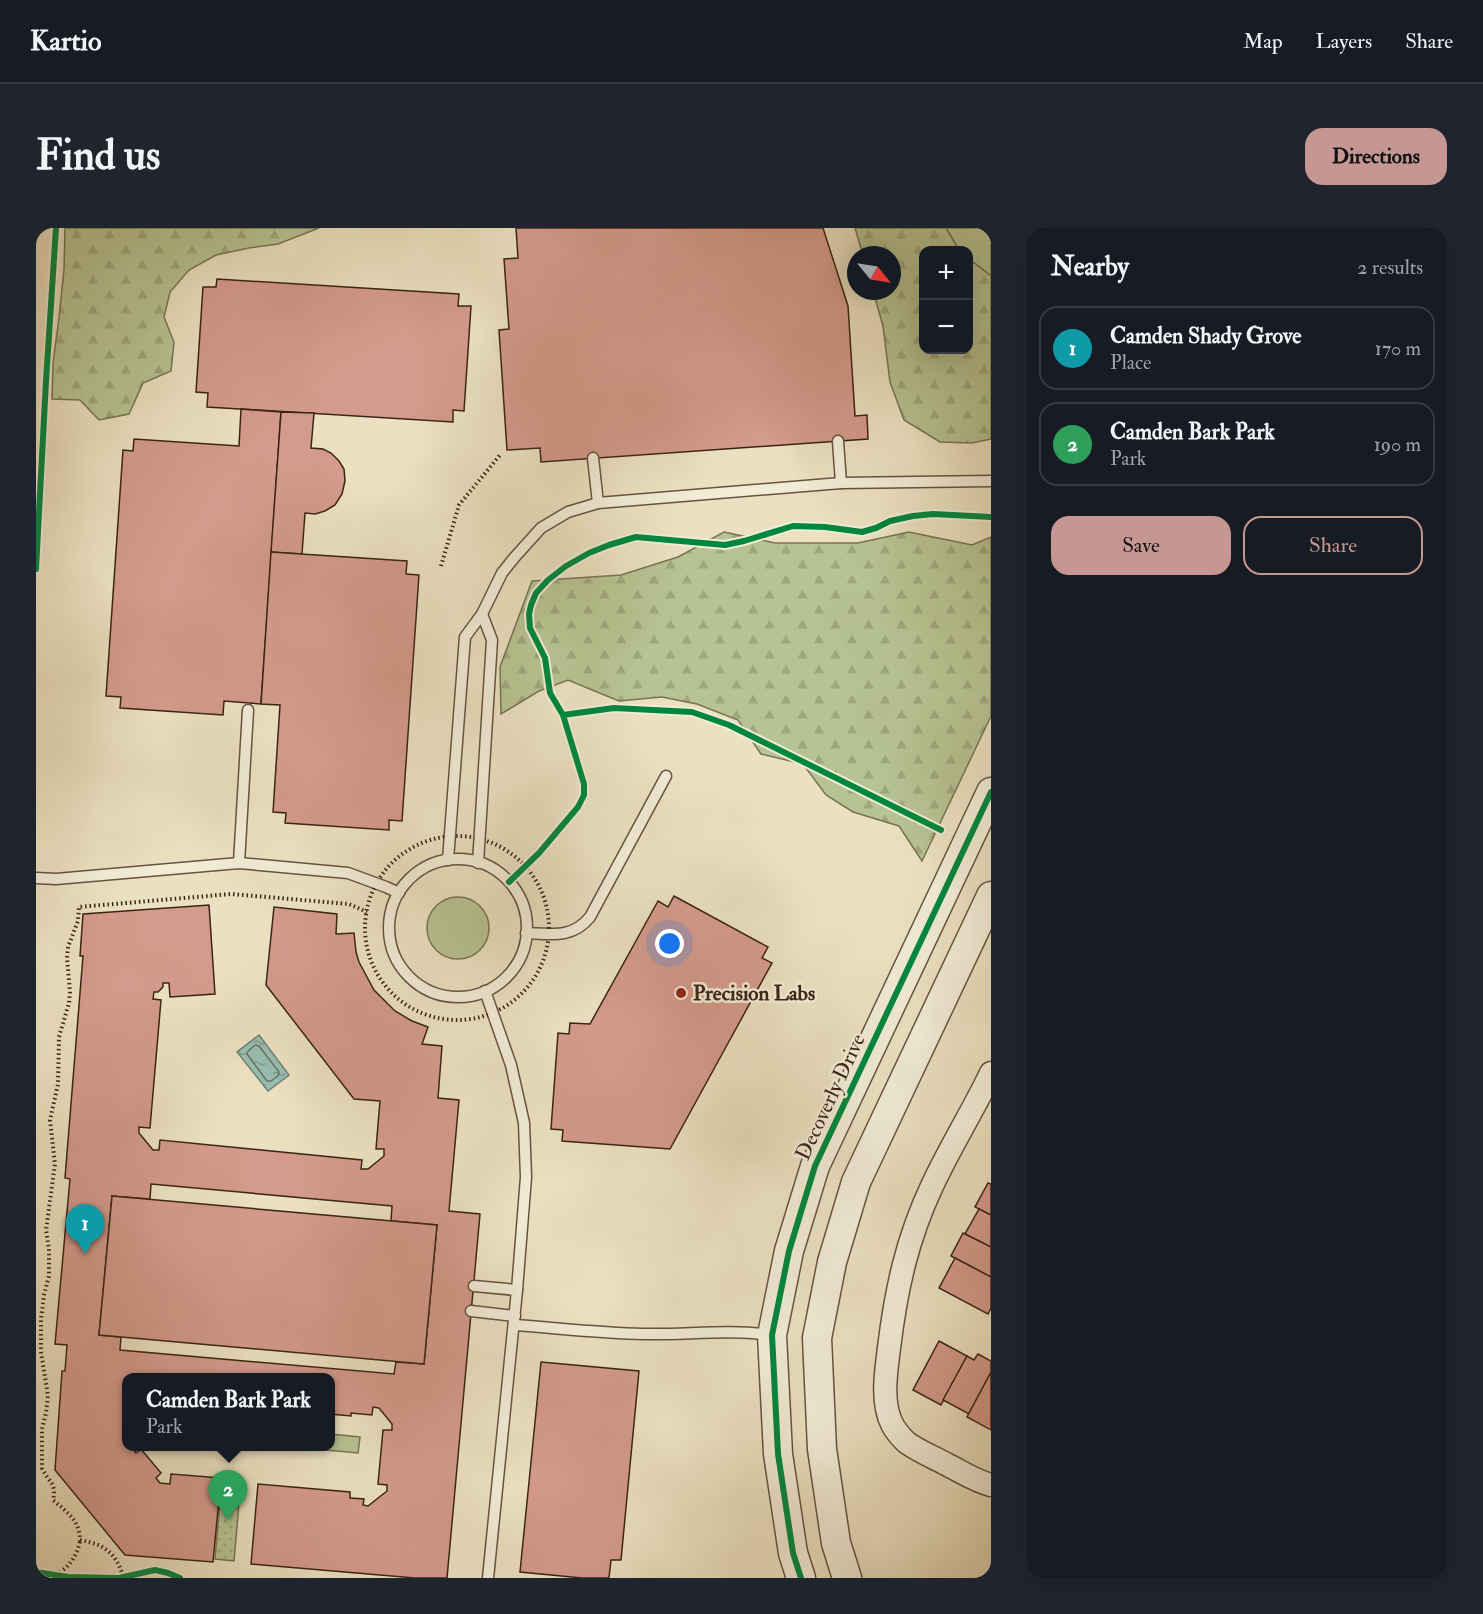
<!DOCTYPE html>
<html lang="en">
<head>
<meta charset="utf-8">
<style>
	:root { --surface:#171b24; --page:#20242c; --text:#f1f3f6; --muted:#9ea1a6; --line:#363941; --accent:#c59692 }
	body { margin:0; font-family:"IM FELL Double Pica",serif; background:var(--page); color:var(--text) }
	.controls { position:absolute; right:18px; top:18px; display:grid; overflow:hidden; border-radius:12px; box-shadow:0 6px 24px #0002 }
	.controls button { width:54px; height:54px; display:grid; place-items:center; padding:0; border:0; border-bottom:2px solid var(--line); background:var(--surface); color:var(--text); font:30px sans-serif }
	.compass { position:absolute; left:811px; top:18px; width:54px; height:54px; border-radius:50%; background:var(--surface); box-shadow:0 6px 24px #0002; rotate:120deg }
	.you { position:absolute; left:634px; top:716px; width:21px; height:21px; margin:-15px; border:4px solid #fff; border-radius:50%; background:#1a73e8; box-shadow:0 0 0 9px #1a73e833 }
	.badge { display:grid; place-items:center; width:39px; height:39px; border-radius:50%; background:var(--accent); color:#fff; font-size:20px; font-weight:700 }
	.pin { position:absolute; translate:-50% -50px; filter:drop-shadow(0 2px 3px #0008) }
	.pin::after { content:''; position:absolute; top:32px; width:21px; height:18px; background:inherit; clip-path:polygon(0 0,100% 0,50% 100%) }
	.popup { position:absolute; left:86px; top:1145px; width:213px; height:78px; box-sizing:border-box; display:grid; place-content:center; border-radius:12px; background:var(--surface); filter:drop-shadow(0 2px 4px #0005); font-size:20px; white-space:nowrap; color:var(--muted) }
	.popup b { font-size:22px; color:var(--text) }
	.popup::after { content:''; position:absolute; left:50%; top:100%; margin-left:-12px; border:12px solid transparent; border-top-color:var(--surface) }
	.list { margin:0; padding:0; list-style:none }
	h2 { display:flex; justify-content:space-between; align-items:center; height:78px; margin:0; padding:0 24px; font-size:26px }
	h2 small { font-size:20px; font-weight:400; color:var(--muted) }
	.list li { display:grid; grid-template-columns:39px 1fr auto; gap:18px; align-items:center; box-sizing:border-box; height:84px; margin:0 12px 12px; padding:0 12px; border:2px solid var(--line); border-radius:18px }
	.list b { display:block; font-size:22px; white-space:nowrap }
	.list p { margin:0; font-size:20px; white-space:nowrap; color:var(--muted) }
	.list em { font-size:20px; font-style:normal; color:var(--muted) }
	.actions { display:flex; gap:12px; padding:18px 24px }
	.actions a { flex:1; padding:14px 0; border:2px solid var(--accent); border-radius:18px; text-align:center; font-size:21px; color:var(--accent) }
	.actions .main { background:var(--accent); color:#111 }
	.map { position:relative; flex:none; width:955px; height:1350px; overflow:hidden; border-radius:18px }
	header { display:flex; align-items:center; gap:36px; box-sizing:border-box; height:84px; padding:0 30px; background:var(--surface); border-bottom:2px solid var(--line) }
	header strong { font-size:28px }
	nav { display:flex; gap:33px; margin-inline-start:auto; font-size:21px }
	.intro { display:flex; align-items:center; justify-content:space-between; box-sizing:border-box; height:144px; padding:0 36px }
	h1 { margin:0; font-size:42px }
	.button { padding:15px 27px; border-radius:18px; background:var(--accent); color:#111; font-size:21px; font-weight:700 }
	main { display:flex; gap:36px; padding:0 36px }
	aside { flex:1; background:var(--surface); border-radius:18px; box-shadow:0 6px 24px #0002 }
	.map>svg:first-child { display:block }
</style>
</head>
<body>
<header>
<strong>Kartio</strong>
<nav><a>Map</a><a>Layers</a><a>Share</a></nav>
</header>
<div class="intro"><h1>Find us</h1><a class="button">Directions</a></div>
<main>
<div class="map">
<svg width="955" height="1350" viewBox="0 0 955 1350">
	<defs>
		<pattern id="forest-firs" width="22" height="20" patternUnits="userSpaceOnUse" patternTransform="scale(1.5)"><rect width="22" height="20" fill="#b7c393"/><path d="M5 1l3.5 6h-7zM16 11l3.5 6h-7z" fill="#9ea77e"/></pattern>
		<pattern id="park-dots" width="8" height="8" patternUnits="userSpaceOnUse" patternTransform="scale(1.5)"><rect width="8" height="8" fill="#b7c393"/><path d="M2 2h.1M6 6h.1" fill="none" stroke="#9ea77e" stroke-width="1.8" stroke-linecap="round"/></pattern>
		<pattern id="water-ripples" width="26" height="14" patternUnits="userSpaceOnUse" patternTransform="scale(1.5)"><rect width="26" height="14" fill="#98beb3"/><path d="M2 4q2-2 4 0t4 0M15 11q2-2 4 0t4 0" fill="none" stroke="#7d9a90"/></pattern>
	</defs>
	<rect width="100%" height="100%" fill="#ebe1c1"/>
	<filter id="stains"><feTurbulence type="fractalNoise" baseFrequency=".00333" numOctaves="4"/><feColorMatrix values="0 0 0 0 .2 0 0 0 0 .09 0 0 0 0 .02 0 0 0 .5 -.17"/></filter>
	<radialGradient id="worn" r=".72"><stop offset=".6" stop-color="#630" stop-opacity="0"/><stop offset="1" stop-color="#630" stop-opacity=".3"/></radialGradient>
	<g fill="#b7c393" stroke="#787454" stroke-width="1.5">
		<polygon points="910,0 955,0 955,48 933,31 932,22 923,22"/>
		<circle cx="422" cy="700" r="31"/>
		<polygon points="294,1206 324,1209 322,1225 257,1219 294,1218"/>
	</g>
	<g fill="url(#forest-firs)" stroke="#787454" stroke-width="1.5">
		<polygon points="29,0 283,0 242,16 213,20 180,27 153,42 134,64 128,89 138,114 135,143 107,155 93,186 63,192 44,172 16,171 17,135 23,90 28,41"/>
		<polygon points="819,0 910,0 923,22 888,22 888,122 932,122 933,31 955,48 955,211 936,215 904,214 868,192 854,154 847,98 837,63 856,63 856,27 827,27"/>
		<polygon points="688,304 739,315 822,315 873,304 936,317 955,309 955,488 886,633 863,598 817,584 790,567 767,536 725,526 702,492 661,476 626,469 583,473 532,452 503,463 465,486 464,439 496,353 585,347 642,329"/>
	</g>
	<polygon fill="url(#park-dots)" stroke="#787454" stroke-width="1.5" points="186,1251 205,1253 198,1333 179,1331"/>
	<polygon fill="url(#water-ripples)" stroke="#728074" stroke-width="1.5" points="223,807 253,847 232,863 201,824"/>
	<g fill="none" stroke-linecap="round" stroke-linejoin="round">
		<polygon stroke="#697164" stroke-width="1.5" points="219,817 223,818 243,844 242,848 235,853 231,853 211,826 212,823"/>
	</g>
	<g fill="#d49a8b" stroke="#3a2415" stroke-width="1.5" fill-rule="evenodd">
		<polygon points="480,0 787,0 812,78 819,188 831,187 832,211 505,234 504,220 471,222 463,102 473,101 468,31 482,30"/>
		<polygon points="181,51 423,66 422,78 435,78 428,183 417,182 417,194 171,179 172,165 160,164 167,59 180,59"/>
		<polygon points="205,181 245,184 225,476 188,473 187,487 84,480 85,469 70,468 87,222 97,223 98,211 203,218"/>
		<polygon points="245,184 278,185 275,220 287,221 295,225 303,233 308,241 309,253 306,266 299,277 289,283 279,286 269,285 266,326 235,324"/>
		<polygon points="235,324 371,333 370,346 383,347 366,593 353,592 353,602 249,595 250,585 237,584 244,477 225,476"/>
		<polygon points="638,668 732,719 726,730 736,735 634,921 526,913 527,902 515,901 522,805 533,806 534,795 554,796 622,673 632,679"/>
		<path d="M 173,677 L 179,766 L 134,769 L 133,755 L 127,755 L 127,759 L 122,764 L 118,764 L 117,771 L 125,772 L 114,900 L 103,899 L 103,905 L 117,922 L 123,922 L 124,912 L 326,932 L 325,941 L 332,941 L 348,928 L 348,921 L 340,921 L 344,873 L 318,871 L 230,757 L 238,679 L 301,686 L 300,706 L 318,705 L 320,724 L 323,734 L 338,762 L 359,783 L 376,793 L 392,799 L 386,816 L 406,818 L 402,870 L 423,872 L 413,983 L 444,986 L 411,1350 L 379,1350 L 215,1336 L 222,1256 L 314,1264 L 314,1270 L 328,1271 L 327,1277 L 332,1278 L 351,1263 L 351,1257 L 342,1256 L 347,1202 L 356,1202 L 356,1196 L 343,1180 L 337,1179 L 336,1187 L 315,1185 L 315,1188 L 294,1186 L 294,1150 L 90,1150 L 90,1218 L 95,1218 L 100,1225 L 105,1221 L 125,1245 L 120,1250 L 124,1255 L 134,1256 L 135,1246 L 185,1250 L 177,1334 L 89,1327 L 19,1242 L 26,1143 L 29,1143 L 31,1117 L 19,1116 L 34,951 L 29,950 L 47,728 L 44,728 L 47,686 ZM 115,956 L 356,978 L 355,993 L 401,997 L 388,1136 L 360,1134 L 358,1146 L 84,1122 L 85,1109 L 63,1107 L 76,968 L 114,971 Z"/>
		<polygon points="952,955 955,956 955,987 939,979"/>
		<polygon points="76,968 401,997 388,1136 63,1107"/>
		<polygon points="943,981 955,987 955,1019 929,1006"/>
		<polygon points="927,1005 955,1019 955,1049 915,1028"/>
		<polygon points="919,1030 955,1049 955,1080 952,1086 903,1060"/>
		<polygon points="903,1113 931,1128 905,1177 877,1162"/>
		<polygon points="942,1126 955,1133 955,1144 933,1186 907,1172 931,1128 938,1132"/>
		<polygon points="505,1134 603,1143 585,1332 575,1332 573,1350 546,1350 484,1344"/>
		<polygon points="955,1144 955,1202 931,1189"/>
	</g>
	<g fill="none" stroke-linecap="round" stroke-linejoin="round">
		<g stroke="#665340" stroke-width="13">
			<g id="service">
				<polyline points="802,213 805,255"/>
				<polyline points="557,230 562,275"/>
				<circle cx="422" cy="700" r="69"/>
				<polyline points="412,632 429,409 446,386 466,345 478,330 505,300 532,284 562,275 805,255 955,253"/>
				<polyline points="203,635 212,482"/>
				<polyline points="442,635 456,412 446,386"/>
				<polyline points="0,650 20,651 203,635 312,645 350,659 363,665"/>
				<path d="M 490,705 C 515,706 536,711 554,689 L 630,548"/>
				<polyline points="449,763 475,837 488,895 490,949 481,1062 452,1350"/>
				<polyline points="438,1058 481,1062"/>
				<polyline points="435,1083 479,1088"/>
				<path d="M 478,1097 C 521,1100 564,1105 607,1106 C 650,1107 693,1101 736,1107"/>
			</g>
		</g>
		<g stroke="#665340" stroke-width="25">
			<path id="minor" d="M 955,845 C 937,883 914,919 896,958 C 871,1011 860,1062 853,1120 C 850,1144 845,1174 856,1196 C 859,1202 865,1209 870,1214 C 882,1223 897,1229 910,1236 C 924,1243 939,1253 955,1257"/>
		</g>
		<g stroke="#665340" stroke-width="31">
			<g id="tertiary">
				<polyline points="765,1350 757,1325 742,1226 736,1107 753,1023 779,938 955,564"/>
				<polyline points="811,1350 800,1315 786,1221 781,1110 796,1034 820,954 955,668"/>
			</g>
		</g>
		<g stroke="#3a2415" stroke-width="4" stroke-dasharray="1.5 3" stroke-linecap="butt">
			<polyline points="405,338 423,277 464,227"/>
			<circle cx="421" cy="700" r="92"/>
			<path d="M 20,1347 C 33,1339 42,1327 44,1312"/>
			<path d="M 87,1348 C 80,1325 68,1316 44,1312 C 44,1293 31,1284 17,1272 C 21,1255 12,1254 6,1240 L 6,1201 L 10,1185 L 12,1168 L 5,1124 L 5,1092 L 8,1067 L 13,1048 L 13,1021 L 10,1002 L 19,936 L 14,892 L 22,856 L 23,809 L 33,775 L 34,764 L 31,730 L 32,719 L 42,693 L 43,679 L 195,666 L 313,676 L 331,684"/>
		</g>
		<use href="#service" stroke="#f2ecd7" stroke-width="10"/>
		<use href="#minor" stroke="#f2ecd7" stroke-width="22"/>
		<use href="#tertiary" stroke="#f2ecd7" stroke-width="28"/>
		<g stroke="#f2ecd7" stroke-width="10">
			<g id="cycleway">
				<polyline points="0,341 10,153 20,0"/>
				<polyline points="527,487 514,465 509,430 494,400 493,386 495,377 500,365 512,352 530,338 553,325 573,317 600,309 689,317 708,313 757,298 789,299 826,304 840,300 854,293 877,288 897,286 955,289"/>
				<polyline points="473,654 503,625 542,579 548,567 548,556 527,487 578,480 656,484 693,497 905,602"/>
				<polyline points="0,1344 32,1349 83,1350 119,1342 132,1345 144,1350"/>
				<polyline points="765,1350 757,1325 742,1226 736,1107 753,1023 779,938 955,564"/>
			</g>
		</g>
		<use href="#cycleway" stroke="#00873e" stroke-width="6"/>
	</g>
	<circle fill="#8f2418" stroke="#f2ecd7" stroke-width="2" cx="645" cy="765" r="6"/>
	<g text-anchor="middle" stroke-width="5" stroke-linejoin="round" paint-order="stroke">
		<g font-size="21" font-weight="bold" fill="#3a2415" stroke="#f2ecd7" text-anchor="start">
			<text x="657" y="772">Precision Labs</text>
		</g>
		<g font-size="21" fill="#3a2415" stroke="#f2ecd7">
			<text transform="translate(794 869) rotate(-65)" y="7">Decoverly Drive</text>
		</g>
	</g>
	<rect width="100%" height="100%" filter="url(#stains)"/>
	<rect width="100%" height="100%" fill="url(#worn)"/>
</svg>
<div class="controls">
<button>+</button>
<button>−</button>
</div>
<svg class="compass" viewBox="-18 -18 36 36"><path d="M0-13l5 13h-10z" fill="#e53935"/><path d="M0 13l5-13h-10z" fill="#9ea1a6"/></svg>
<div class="you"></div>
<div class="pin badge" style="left:49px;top:1026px;background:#0f9aa8">1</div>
<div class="pin badge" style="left:192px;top:1292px;background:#2e9e5b">2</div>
<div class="popup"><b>Camden Bark Park</b>Park</div>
</div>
<aside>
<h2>Nearby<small>2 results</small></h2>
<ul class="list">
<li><span class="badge" style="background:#0f9aa8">1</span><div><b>Camden Shady Grove</b><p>Place</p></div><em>170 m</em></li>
<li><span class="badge" style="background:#2e9e5b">2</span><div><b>Camden Bark Park</b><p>Park</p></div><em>190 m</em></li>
</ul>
<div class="actions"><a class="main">Save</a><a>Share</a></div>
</aside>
</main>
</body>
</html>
